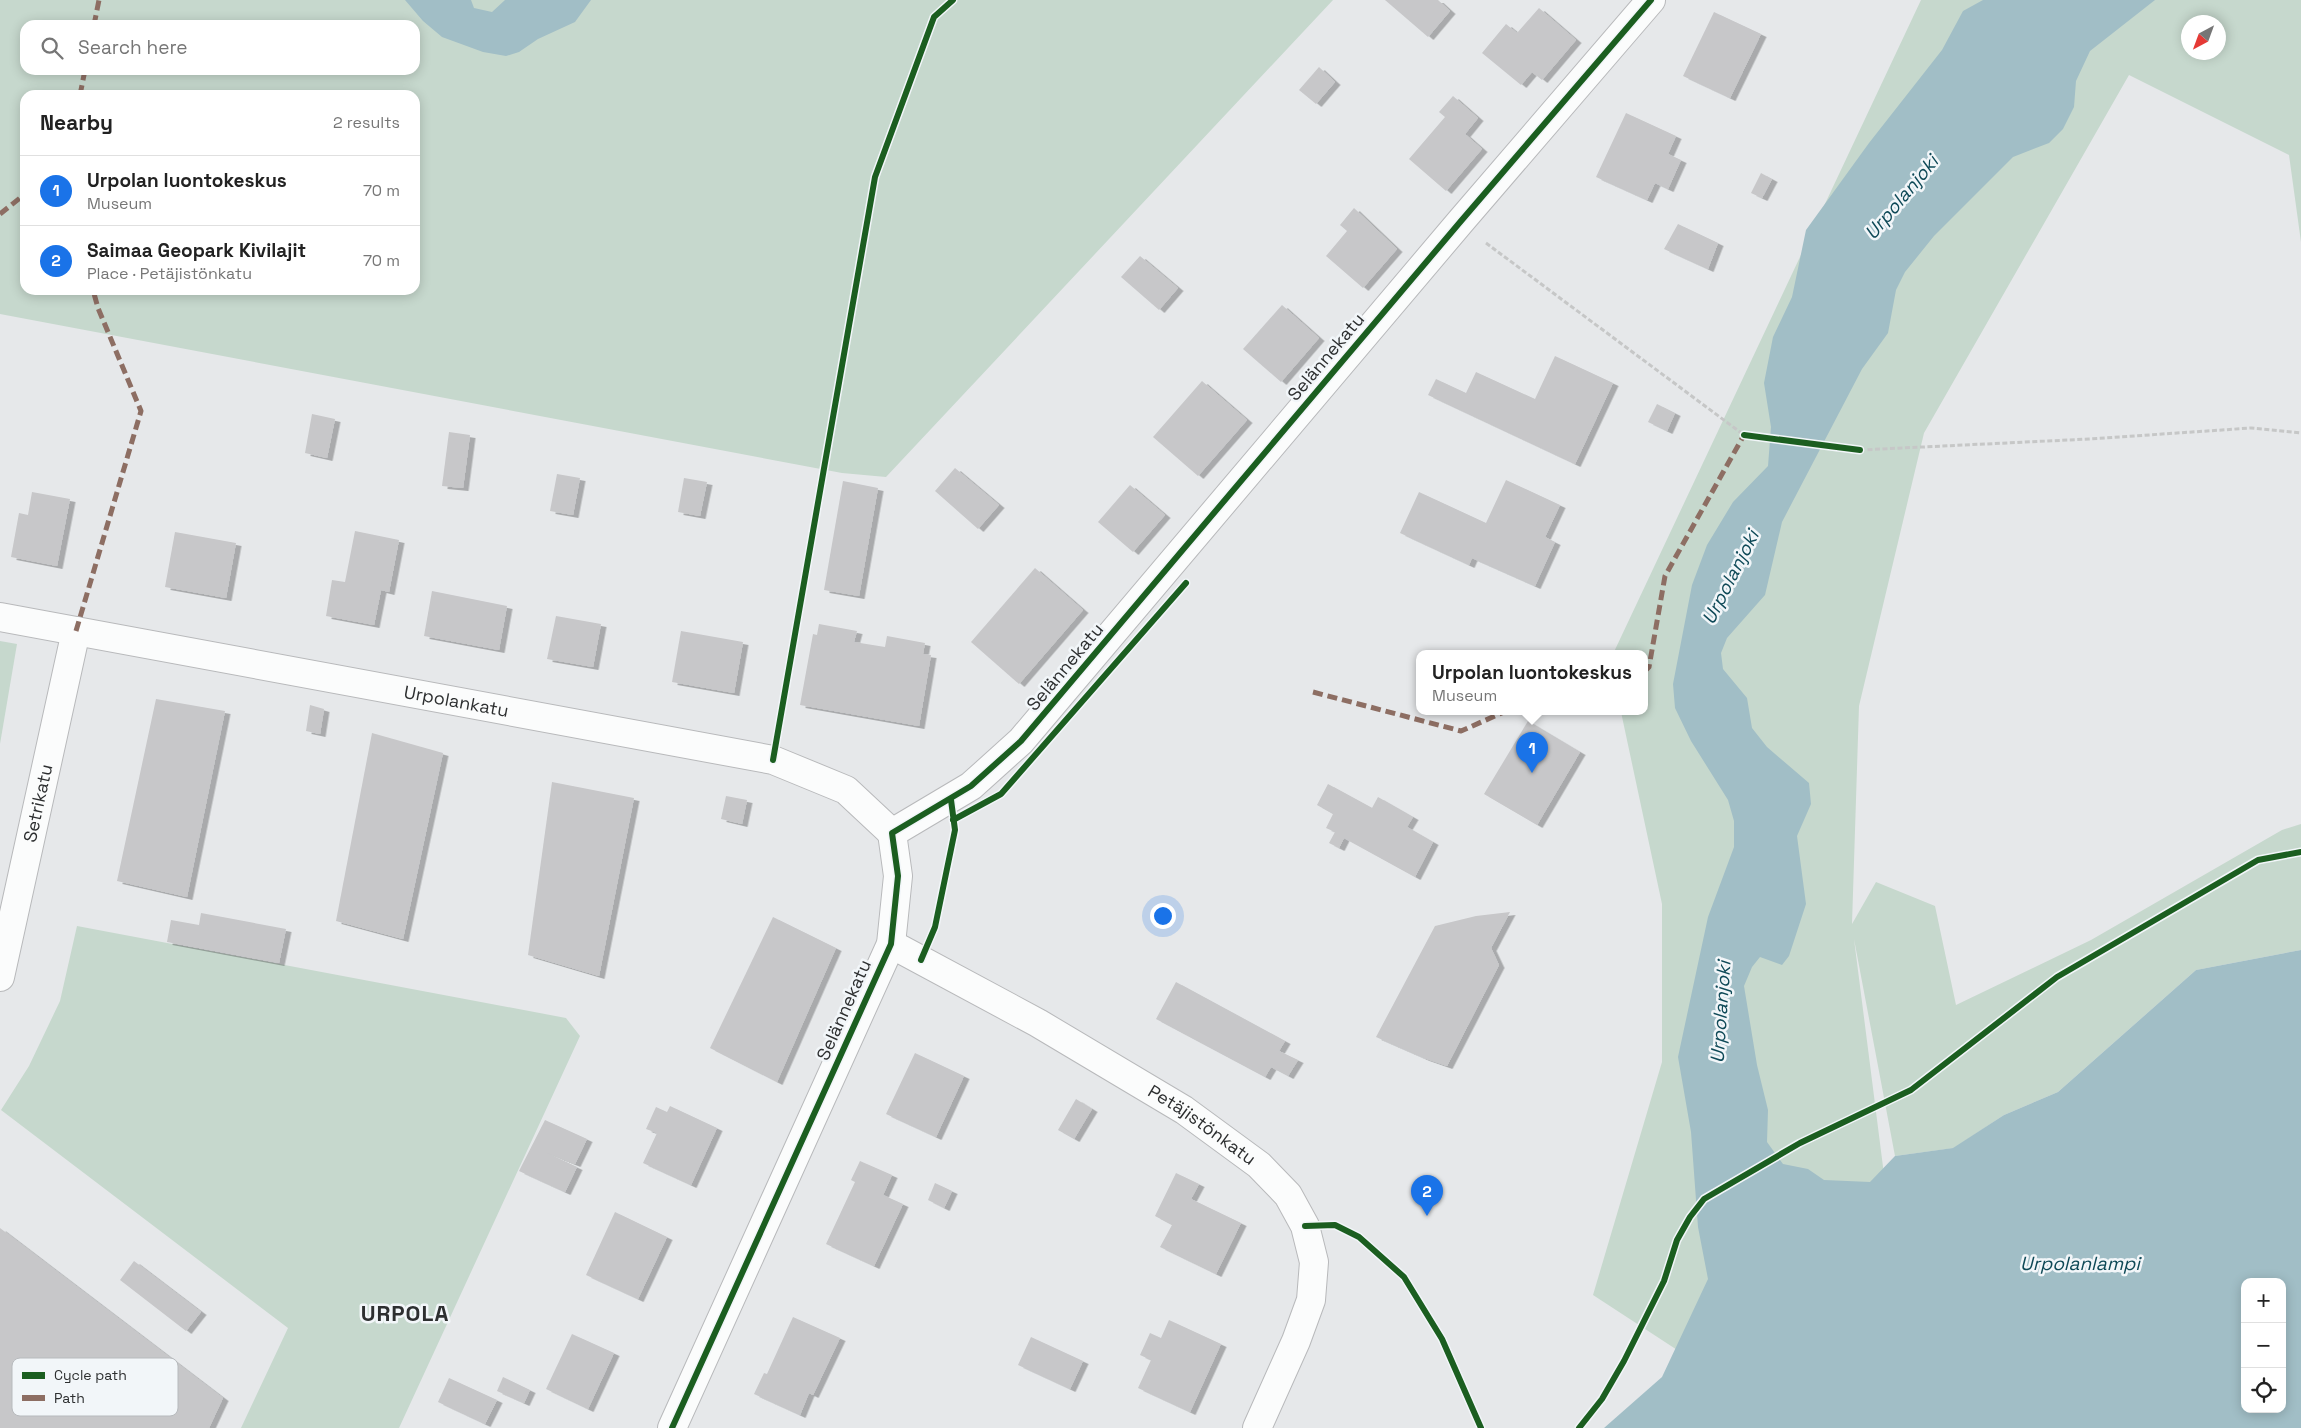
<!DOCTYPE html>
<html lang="en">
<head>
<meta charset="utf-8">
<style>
	:root { --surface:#fff; --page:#f6f6f6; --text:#222; --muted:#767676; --line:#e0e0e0; --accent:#1a73e8 }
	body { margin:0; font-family:"Space Grotesk",sans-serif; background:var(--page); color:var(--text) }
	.controls { position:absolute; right:15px; bottom:15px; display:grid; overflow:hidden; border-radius:10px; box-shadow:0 2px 12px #0003 }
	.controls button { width:45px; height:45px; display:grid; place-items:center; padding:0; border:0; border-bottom:1px solid var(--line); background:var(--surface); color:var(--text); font:25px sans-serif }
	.compass { position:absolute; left:2181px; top:15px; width:45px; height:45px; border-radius:50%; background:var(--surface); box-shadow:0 2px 12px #0003; rotate:221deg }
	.you { position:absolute; left:1162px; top:915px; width:18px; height:18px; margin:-12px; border:4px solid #fff; border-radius:50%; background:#1a73e8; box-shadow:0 0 0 8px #1a73e833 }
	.badge { display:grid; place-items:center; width:32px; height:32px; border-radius:50%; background:var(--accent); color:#fff; font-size:16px; font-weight:700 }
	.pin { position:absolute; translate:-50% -41px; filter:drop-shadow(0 1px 2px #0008) }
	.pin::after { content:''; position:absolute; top:26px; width:18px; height:15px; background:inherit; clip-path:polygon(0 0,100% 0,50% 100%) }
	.popup { position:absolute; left:1416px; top:650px; width:232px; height:65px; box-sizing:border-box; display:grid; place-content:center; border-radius:10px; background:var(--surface); filter:drop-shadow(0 1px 4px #0005); font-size:16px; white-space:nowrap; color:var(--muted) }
	.popup b { font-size:19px; color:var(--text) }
	.popup::after { content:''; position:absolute; left:50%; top:100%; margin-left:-10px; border:10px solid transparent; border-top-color:var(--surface) }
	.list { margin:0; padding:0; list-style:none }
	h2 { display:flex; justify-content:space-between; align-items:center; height:65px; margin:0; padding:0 20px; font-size:21px }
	h2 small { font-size:16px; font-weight:400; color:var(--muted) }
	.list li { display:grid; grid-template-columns:32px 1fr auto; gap:15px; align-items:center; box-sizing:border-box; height:70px; padding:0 20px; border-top:1px solid var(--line) }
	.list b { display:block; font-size:19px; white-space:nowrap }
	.list p { margin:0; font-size:16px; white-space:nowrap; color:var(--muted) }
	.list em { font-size:16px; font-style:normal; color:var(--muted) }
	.icon { flex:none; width:28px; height:28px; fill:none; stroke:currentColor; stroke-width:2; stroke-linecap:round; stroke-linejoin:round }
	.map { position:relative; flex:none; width:2301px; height:1428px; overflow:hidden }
	.search { position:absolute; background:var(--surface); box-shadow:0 2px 12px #0003; left:20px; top:20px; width:400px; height:55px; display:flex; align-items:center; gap:12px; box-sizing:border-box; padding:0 18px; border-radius:15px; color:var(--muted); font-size:19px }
	.panel { position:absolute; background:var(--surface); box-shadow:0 2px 12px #0003; left:20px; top:90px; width:400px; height:205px; border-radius:15px }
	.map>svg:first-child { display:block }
</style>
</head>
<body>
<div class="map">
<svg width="2301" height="1428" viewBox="0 0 2301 1428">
	<defs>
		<filter id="shadow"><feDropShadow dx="5.5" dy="3" stdDeviation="0" flood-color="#0004"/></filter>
	</defs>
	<rect width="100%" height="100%" fill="#e6e8ea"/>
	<g fill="#c6d8cd" fill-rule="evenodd">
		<path d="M 0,0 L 1333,0 L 886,477 L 842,473 L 0,314 ZM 25,25 L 415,25 L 415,70 L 25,70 ZM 25,95 L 415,95 L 415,290 L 25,290 Z"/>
		<path d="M 1921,0 L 2301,0 L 2301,242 L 2289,155 L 2129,75 L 1924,433 L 1859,706 L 1852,924 L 1876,882 L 1935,906 L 1956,1005 L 2091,940 L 2282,830 L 2301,824 L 2301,950 L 2196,970 L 2058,1092 L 2004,1115 L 1954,1148 L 1895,1156 L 1854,939 L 1888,1206 L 1691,1359 L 1593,1295 L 1662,1062 L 1662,904 L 1621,712 L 1644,712 L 1644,654 L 1613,654 ZM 2188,22 L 2218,22 L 2218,52 L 2188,52 Z"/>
		<polygon points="0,641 17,644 0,744"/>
		<polygon points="77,926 566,1018 580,1036 399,1428 241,1428 288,1328 1,1110 29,1066 60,1001"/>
	</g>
	<g fill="#a1bec6" fill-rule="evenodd">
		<polygon points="405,0 471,0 474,8 492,12 505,0 591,0 575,22 538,39 519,52 506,56 483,52 442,37 423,21"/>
		<path d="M 1983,0 L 2155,0 L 2090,51 L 2076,81 L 2074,107 L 2063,129 L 2049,143 L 2013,157 L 1934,236 L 1905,272 L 1896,290 L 1888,333 L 1862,369 L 1782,522 L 1765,595 L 1727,638 L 1721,653 L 1723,669 L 1747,698 L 1752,728 L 1767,747 L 1809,783 L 1811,804 L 1797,836 L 1806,904 L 1789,956 L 1782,965 L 1760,957 L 1752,967 L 1744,986 L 1757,1065 L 1768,1110 L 1767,1142 L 1783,1164 L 1808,1169 L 1824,1180 L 1870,1182 L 1895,1156 L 1953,1148 L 2004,1115 L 2058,1092 L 2196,970 L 2301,950 L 2301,1428 L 1604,1428 L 1662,1377 L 1708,1279 L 1698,1227 L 1691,1132 L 1678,1057 L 1708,917 L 1734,847 L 1734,821 L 1728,800 L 1691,741 L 1675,708 L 1673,684 L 1692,585 L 1707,545 L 1733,502 L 1768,466 L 1771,427 L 1764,383 L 1773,337 L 1792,297 L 1806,230 L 1869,143 L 1942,50 L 1963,11 ZM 2245,1282 L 2282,1282 L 2282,1409 L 2245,1409 Z"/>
	</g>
	<g fill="#c7c7c9" filter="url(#shadow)">
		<polygon points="1385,0 1438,0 1450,11 1428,37"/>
		<polygon points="1539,8 1576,40 1542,80 1532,72 1521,85 1482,53 1506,24 1517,33"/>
		<polygon points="1714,12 1761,34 1730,98 1683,76"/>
		<polygon points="1319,67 1335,82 1316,104 1299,90"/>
		<polygon points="1453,96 1478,118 1465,134 1482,149 1446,191 1409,159 1445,117 1439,112"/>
		<polygon points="1626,113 1676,136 1668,154 1681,160 1668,189 1655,183 1647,200 1596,177"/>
		<polygon points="1761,173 1772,179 1762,198 1751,193"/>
		<polygon points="1354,208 1397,249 1363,288 1326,256 1347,231 1340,225"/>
		<polygon points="1678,224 1718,243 1708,269 1664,249"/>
		<polygon points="1140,256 1178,288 1159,310 1121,277"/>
		<polygon points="1282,305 1319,338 1281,382 1243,349"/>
		<polygon points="1555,356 1613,383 1575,464 1428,395 1436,379 1466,393 1476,372 1535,399"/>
		<polygon points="1202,381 1247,420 1198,476 1153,437"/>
		<polygon points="1657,404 1675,413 1667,431 1648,422"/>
		<polygon points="312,414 335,419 327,458 305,453"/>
		<polygon points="449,432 470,435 463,488 442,486"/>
		<polygon points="955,468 999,505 978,529 935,491"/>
		<polygon points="557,474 580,478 573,515 550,511"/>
		<polygon points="684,478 707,482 700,516 678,512"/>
		<polygon points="1506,480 1560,505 1545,537 1555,542 1535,586 1472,558 1469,565 1400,533 1419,492 1486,523"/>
		<polygon points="843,481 878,488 859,596 824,590"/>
		<polygon points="1130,485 1165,515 1133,552 1098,522"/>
		<polygon points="32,492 70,499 57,566 11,557 19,513 28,515"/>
		<polygon points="355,531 399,540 389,592 381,590 374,625 326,616 332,580 345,582"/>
		<polygon points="175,532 236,543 226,598 165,587"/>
		<polygon points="1035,568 1083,610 1019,684 971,642"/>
		<polygon points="432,591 507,606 499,650 424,636"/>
		<polygon points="556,616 601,624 593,667 547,659"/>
		<polygon points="819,624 857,631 854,642 885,647 887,636 925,643 923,654 931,655 919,726 800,705 813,634 817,635"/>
		<polygon points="681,631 743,642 734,693 672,682"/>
		<polygon points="156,699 225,711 187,897 117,881"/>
		<polygon points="310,705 324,709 320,734 306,731"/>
		<polygon points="1528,721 1580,752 1537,825 1484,794"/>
		<polygon points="372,733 443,753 403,939 336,921"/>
		<polygon points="552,782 634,798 599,976 528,955"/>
		<polygon points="1328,784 1372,808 1378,797 1413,817 1407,827 1433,842 1415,877 1344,838 1339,848 1329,843 1335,832 1326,828 1333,814 1317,805"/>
		<polygon points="726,796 747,800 742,824 721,819"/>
		<polygon points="1510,912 1491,948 1499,965 1447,1066 1424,1058 1376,1037 1435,926 1476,916"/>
		<polygon points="201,913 286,929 279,963 167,942 171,920 199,925"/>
		<polygon points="773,917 836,948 777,1082 710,1048"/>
		<polygon points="1176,982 1285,1041 1279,1051 1298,1060 1288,1076 1271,1067 1265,1077 1156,1019"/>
		<polygon points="915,1053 964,1076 936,1137 886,1114"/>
		<polygon points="1076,1099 1092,1109 1074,1139 1058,1130"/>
		<polygon points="670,1106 717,1128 691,1185 643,1163 657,1133 646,1129 656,1107 667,1112"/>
		<polygon points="545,1120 587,1139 575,1164 545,1152 577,1167 565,1192 519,1171"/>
		<polygon points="860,1161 892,1175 883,1195 903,1204 874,1266 826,1244 855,1182 851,1180"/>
		<polygon points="1176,1173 1199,1184 1191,1199 1241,1223 1216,1274 1160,1247 1172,1225 1155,1216"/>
		<polygon points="935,1183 952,1191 944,1208 928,1200"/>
		<polygon points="615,1212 667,1237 638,1299 586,1275"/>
		<polygon points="0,1228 223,1398 209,1428 0,1428"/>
		<polygon points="134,1261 201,1312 186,1331 120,1280"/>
		<polygon points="793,1317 840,1338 813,1395 809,1393 800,1415 754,1394 764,1373 767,1374"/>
		<polygon points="1169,1320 1221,1344 1190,1412 1138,1388 1151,1360 1140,1355 1150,1333 1161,1338"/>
		<polygon points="572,1334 614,1353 588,1409 546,1389"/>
		<polygon points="1031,1337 1083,1361 1070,1389 1018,1365"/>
		<polygon points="503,1377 530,1390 524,1403 497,1391"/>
		<polygon points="449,1378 497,1400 485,1424 438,1402"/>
	</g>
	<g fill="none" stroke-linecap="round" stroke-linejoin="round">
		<g stroke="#b8b9bb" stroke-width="30">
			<g id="minor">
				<path id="s1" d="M 0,617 L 773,760 L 846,790 L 892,833"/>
				<path id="s2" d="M 891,944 L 1038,1023 L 1184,1110 L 1259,1165 L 1288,1195 L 1305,1226 L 1314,1262 L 1311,1300 L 1296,1341 L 1257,1428"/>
				<path id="s3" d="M 0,977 L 76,631"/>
				<polyline points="672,1428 891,944 898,876 892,833 971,786 1021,741 1461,221 1651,0"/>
			</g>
		</g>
		<g stroke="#c6c7c7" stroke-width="3" stroke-dasharray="5 2.5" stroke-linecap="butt">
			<polyline points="1486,243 1744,435"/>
			<polyline points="1860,450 2089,439 2251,428 2301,433"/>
		</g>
		<use href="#minor" stroke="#fbfcfc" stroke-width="28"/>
		<g stroke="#8d6e63" stroke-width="5" stroke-dasharray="10 5" stroke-linecap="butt">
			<polyline points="94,25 99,0"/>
			<polyline points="80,95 85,70"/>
			<polyline points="0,214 25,194"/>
			<polyline points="76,631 141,411 98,308 93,290"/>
			<polyline points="1644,672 1649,667 1665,576 1744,435"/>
			<polyline points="1313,692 1461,731 1504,712"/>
		</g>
		<g stroke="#f2f6f9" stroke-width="9">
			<g id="cycleway">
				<polyline points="1744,435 1860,450"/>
				<polyline points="773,760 875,177 934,17 953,0"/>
				<polyline points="953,820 1001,794 1186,583"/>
				<polyline points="921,960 935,927 955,830 951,800"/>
				<polyline points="1305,1226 1335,1225 1359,1237 1404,1277 1442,1339 1481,1428"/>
				<polyline points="672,1428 891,944 898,876 892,833 971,786 1021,741 1461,221 1651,0"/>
				<polyline points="1579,1428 1602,1399 1624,1361 1664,1281 1677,1240 1690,1217 1704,1199 1800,1143 1911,1090 2057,977 2258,860 2301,852"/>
			</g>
		</g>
		<use href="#cycleway" stroke="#1b5e20" stroke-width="6"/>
	</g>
	<g text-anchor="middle" stroke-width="5" stroke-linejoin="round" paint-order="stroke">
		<g font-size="18" fill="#2d2f30" stroke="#f2f6f9">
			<text transform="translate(1326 357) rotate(-50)" y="6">Selännekatu</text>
			<text transform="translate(1065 667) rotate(-50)" y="6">Selännekatu</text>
			<text dy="6" stroke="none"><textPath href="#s1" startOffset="464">Urpolankatu</textPath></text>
			<text dy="6" stroke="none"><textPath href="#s3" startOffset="178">Setrikatu</textPath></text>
			<text transform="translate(844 1010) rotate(-66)" y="6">Selännekatu</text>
			<text dy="6" stroke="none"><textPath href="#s2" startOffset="360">Petäjistönkatu</textPath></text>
		</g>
		<g font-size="19" font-style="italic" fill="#0e4957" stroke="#f2f6f9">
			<text transform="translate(1901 197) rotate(-50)" y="7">Urpolanjoki</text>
			<text transform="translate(1730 577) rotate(-63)" y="7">Urpolanjoki</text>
			<text transform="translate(1720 1012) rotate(-86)" y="7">Urpolanjoki</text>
			<text x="2080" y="1270">Urpolanlampi</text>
		</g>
		<g font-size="22" font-weight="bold" letter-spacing="1" fill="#2d2f30" stroke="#f2f6f9">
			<text x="405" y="1321">URPOLA</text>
		</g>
	</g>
	<rect x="12" y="1358" width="166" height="58" rx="8" fill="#f2f6f9" stroke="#b7babd" stroke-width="1"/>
	<rect x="22" y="1372" width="23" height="7" fill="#1b5e20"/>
	<rect x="22" y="1395" width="23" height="6" fill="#8d6e63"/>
	<g font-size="14" fill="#2d2f30">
		<text x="54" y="1380">Cycle path</text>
		<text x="54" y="1403">Path</text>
	</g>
</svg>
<div class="controls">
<button>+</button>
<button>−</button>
<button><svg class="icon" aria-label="locate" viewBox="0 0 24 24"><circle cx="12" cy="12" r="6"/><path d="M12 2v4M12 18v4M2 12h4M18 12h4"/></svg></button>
</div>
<svg class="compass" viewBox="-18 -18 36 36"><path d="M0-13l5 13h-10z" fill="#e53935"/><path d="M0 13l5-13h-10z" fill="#767676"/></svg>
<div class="you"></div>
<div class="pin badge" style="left:1532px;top:773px">1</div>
<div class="popup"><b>Urpolan luontokeskus</b>Museum</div>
<div class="pin badge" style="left:1427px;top:1216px">2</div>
<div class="search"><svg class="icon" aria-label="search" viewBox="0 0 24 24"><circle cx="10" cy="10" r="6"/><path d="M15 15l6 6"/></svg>Search here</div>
<section class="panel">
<h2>Nearby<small>2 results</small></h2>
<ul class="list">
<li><span class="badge">1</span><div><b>Urpolan luontokeskus</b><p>Museum</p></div><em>70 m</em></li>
<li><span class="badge">2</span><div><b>Saimaa Geopark Kivilajit</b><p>Place · Petäjistönkatu</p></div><em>70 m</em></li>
</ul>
</section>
</div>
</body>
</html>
